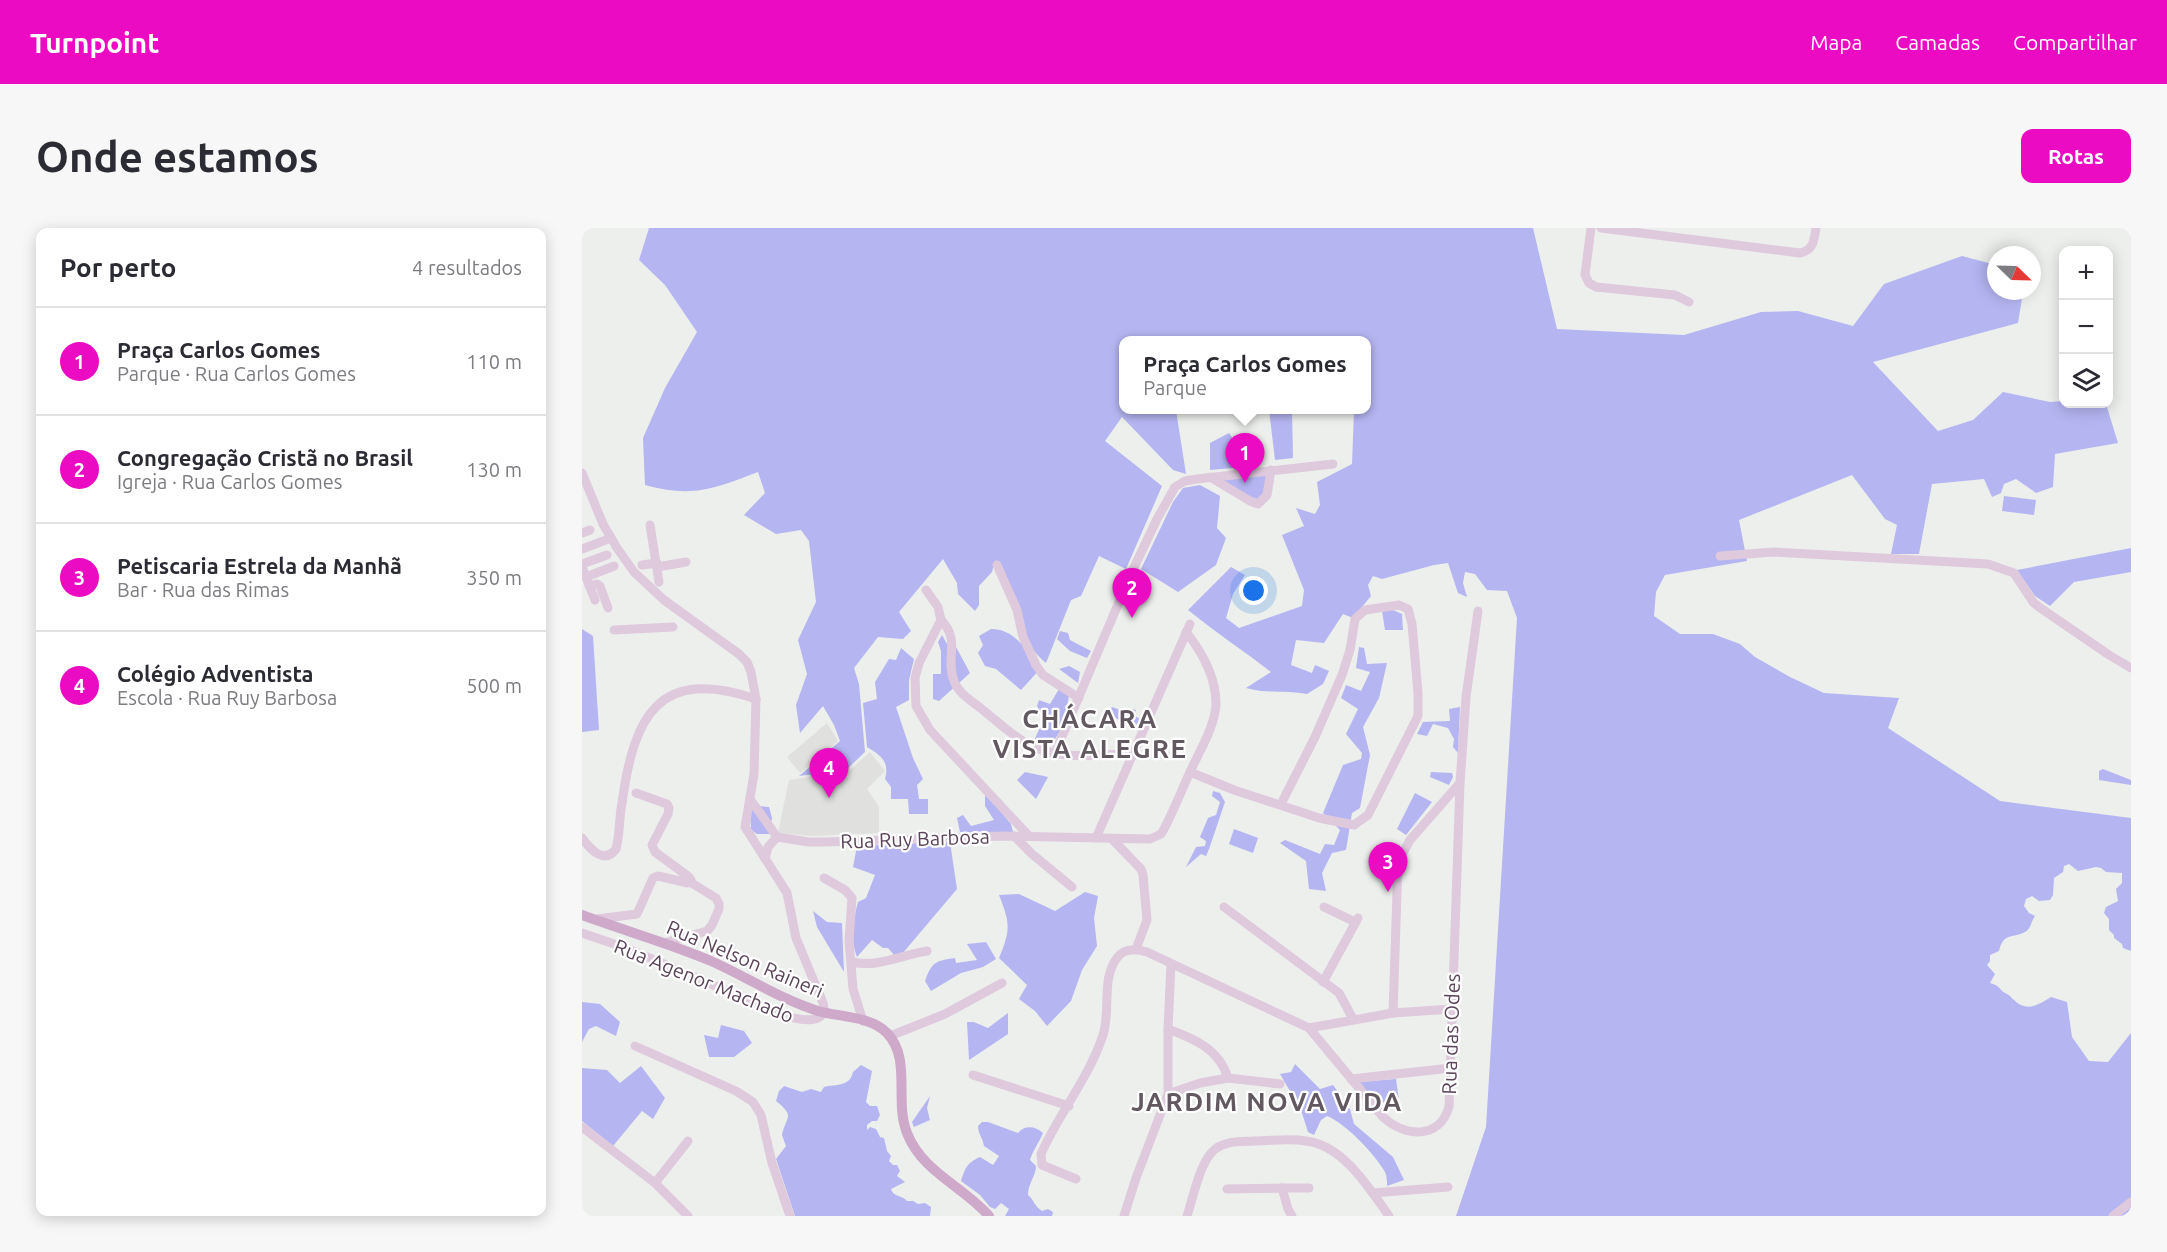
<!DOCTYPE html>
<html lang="pt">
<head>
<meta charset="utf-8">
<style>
	:root { --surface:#fff; --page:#f7f7f7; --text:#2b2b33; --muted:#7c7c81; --line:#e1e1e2; --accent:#ea0bc3 }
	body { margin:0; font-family:Ubuntu,sans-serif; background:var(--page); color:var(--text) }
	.controls { position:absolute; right:18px; top:18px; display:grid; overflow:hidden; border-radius:12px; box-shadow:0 3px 15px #0003 }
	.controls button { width:54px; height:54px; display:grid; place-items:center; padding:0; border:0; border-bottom:2px solid var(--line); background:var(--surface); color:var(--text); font:30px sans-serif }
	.compass { position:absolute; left:1405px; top:18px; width:54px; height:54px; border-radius:50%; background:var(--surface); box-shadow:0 3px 15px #0003; rotate:113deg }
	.you { position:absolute; left:672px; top:363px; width:21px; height:21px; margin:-15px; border:4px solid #fff; border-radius:50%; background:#1a73e8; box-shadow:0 0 0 9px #1a73e833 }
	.badge { display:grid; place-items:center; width:39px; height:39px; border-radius:50%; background:var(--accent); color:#fff; font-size:20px; font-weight:700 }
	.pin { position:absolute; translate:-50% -50px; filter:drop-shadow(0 2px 3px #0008) }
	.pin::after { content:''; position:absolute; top:32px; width:21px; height:18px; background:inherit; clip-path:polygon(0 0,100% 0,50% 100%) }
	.popup { position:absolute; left:537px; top:108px; width:252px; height:78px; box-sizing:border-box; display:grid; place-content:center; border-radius:12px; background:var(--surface); filter:drop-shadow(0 2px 4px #0005); font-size:20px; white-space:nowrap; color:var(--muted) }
	.popup b { font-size:22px; color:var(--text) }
	.popup::after { content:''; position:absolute; left:50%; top:100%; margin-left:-12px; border:12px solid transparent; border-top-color:var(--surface) }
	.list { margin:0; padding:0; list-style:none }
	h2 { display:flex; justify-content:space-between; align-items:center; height:78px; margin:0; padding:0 24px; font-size:26px }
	h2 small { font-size:20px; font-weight:400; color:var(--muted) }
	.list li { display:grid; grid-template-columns:39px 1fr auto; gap:18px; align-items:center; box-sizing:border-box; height:108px; padding:0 24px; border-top:2px solid var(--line) }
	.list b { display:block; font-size:22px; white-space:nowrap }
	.list p { margin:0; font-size:20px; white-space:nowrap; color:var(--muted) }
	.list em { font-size:20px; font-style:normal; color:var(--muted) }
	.icon { flex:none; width:33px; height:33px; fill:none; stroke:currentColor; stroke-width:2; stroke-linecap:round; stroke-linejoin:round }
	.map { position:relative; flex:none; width:1549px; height:988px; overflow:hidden; border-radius:12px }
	header { display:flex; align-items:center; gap:36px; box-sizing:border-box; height:84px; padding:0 30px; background:var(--accent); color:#fff }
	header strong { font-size:28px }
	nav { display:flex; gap:33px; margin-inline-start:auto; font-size:21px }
	.intro { display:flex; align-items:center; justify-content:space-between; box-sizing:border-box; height:144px; padding:0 36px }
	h1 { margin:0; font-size:42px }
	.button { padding:15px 27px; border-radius:12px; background:var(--accent); color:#fff; font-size:21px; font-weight:700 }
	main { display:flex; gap:36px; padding:0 36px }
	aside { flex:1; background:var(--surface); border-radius:12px; box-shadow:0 3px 15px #0003 }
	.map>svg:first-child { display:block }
</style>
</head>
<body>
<header>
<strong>Turnpoint</strong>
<nav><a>Mapa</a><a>Camadas</a><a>Compartilhar</a></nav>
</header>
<div class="intro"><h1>Onde estamos</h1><a class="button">Rotas</a></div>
<main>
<aside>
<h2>Por perto<small>4 resultados</small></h2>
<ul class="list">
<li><span class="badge">1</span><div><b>Praça Carlos Gomes</b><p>Parque · Rua Carlos Gomes</p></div><em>110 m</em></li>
<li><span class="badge">2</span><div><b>Congregação Cristã no Brasil</b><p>Igreja · Rua Carlos Gomes</p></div><em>130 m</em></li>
<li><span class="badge">3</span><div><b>Petiscaria Estrela da Manhã</b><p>Bar · Rua das Rimas</p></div><em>350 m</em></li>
<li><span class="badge">4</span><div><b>Colégio Adventista</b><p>Escola · Rua Ruy Barbosa</p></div><em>500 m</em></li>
</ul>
</aside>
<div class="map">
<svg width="1549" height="988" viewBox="0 0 1549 988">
	<rect width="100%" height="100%" fill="#edefec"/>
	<g fill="#e0e0de">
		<polygon points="245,495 256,513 218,545 205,529"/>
		<polygon points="288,524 303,543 285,561 297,579 297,605 230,608 196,605 207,552 267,543"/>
	</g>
	<g fill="#b5b5f2">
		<path d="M 67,0 L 951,0 L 975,101 L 1102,107 L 1179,84 L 1216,83 L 1271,98 L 1302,56 L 1380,28 L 1414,37 L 1414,63 L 1437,63 L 1440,70 L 1436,95 L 1291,134 L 1356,203 L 1391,192 L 1421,164 L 1468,174 L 1481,173 L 1482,176 L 1524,176 L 1536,215 L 1473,226 L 1471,259 L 1454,265 L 1434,251 L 1422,256 L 1419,265 L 1410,269 L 1402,251 L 1350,256 L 1337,326 L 1309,326 L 1315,297 L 1303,291 L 1270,247 L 1157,292 L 1165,333 L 1083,347 L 1074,364 L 1072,388 L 1098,406 L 1131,406 L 1158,416 L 1173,429 L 1208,449 L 1242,465 L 1317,470 L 1306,500 L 1418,573 L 1549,590 L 1549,723 L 1541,720 L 1540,716 L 1532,710 L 1532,707 L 1527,702 L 1527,691 L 1522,685 L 1524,679 L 1536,673 L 1534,661 L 1540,655 L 1540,645 L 1524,644 L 1519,640 L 1514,639 L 1496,643 L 1487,636 L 1482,638 L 1481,644 L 1472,650 L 1471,667 L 1468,672 L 1457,673 L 1450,668 L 1444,671 L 1442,678 L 1447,685 L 1453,688 C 1449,693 1449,701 1443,704 C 1429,711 1422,704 1417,723 L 1408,727 L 1408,733 L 1405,737 L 1413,746 L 1408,755 C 1415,757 1416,758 1420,763 C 1422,765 1426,766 1428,768 C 1442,784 1452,780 1469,769 L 1485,774 L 1490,809 L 1507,833 L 1526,834 L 1549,805 L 1549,988 L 874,988 L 904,899 L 935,390 L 925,363 L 905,362 L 893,346 L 883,344 L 881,355 L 885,369 L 876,365 L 866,335 L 852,337 L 800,351 L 791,348 L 786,357 L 789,368 L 771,390 L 761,386 L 742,415 L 714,412 L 709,437 L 730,445 L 733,437 L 747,443 L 741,456 L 725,466 C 704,462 685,466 664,460 L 689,444 C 662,423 633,404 606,382 L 649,339 L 663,347 L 651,366 L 644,390 L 657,400 L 720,378 L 722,362 L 700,307 L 722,298 L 714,280 L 733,286 L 738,277 L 735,254 L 770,236 L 772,182 L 784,182 L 784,112 L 542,112 L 542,182 L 594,182 L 604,246 L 591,242 L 540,189 L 523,213 L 580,258 L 544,341 L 517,328 L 499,368 L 489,372 L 464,435 C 440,415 444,402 434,376 C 427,361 420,347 413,332 L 410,344 L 397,358 L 397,377 L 393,383 L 376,366 L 375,355 L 361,331 L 317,384 L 329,403 L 321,411 L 296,409 L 272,440 L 277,456 L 283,524 L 264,542 L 217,548 L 258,513 L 252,497 L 241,478 L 218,505 L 214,477 L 225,446 L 216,412 L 234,374 L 227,313 L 219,302 L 194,306 L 162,287 L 183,265 L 176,244 C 132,261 110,270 63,257 L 61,210 L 83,160 L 115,104 L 83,57 L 57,32 Z"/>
		<polygon points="687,182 710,182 711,230 693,232"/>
		<polygon points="647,205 666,232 662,239 628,242 628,215"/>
		<polygon points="689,242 686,261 676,276 628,249"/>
		<polygon points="618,257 638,268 635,300 644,310 634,337 596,364 559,341 591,274 601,260"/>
		<polygon points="1422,268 1454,272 1452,287 1420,283"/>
		<polygon points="1549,320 1549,344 1492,354 1468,378 1453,368 1435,342"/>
		<polygon points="811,382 820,386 821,402 803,402 800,383"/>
		<polygon points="0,401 11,408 17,502 0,504"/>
		<path d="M 409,401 C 433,401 445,423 459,440 L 439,462 L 414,441 L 403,438 L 396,425 L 401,417 L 397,408 Z"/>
		<polygon points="478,403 486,405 488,412 509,423 505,430 488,423 475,411"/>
		<polygon points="360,407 365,416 374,419 388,445 357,473 351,471 351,446 359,446 359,423 356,414"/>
		<polygon points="777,419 782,420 785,436 805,435 797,470 781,499 788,527 778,580 770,585 764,622 750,625 740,645 744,663 727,661 724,633 698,615 703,612 738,626 743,616 752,617 758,602 741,585 761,537 779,531 780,525 764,506 776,481 759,470 764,457 779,463 788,444 774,440"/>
		<path d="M 319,420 L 332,431 L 327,452 L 327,472 L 314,479 L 331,530 L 341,551 L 335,557 L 337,571 L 346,571 L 346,586 L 327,586 L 326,571 L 309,571 L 309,559 L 303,551 C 308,533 298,527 285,519 L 281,475 L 295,471 L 293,454 L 307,431 L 314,432 Z"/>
		<polygon points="487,438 498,444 496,455 477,441"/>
		<path d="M 477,461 L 487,468 C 484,484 481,507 466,518 L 452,513 L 462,490 L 455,478 L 457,472 L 468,476 Z"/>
		<polygon points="530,479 547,485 551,481 554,482 552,488 559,491 552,499 525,486"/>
		<polygon points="878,479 876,525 871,519 872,511 866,500 851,496 845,508 835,506 841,494 868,493 867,481"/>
		<polygon points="1521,541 1549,552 1549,557 1517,552 1517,543"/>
		<polygon points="443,544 466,549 454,571 435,552"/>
		<polygon points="849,544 870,545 871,549 867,557 848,549"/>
		<polygon points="631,563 638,565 643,574 627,621 624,628 619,626 604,639 614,619 623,618 624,613 618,609 626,590 634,587 638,574 630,568"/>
		<polygon points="403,565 429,596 431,604 378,604 375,590 381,587 389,598 412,592 403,578"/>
		<polygon points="833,565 850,574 824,607 815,601"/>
		<polygon points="175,578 187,579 190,590 187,606 175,606 169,602 168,581"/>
		<polygon points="652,601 676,610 671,625 647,616"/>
		<path d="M 368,614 L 375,661 L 320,726 L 313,728 L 306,720 L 301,720 L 290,712 L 275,729 C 268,712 271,692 276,674 L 284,670 L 293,647 L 271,639 L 275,618 Z"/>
		<path d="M 503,664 L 516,668 L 512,690 L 515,718 L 500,742 L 489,773 L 465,798 L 453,783 L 437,771 L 445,757 L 417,730 C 429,701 428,695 417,667 L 437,666 L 473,683 Z"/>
		<polygon points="231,683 245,694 260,695 262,744 235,699"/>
		<path d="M 404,714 L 414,731 L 401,739 L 379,745 L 349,763 L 343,753 C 350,734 353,733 373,730 L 374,735 L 395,732 L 385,716 Z"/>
		<polygon points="0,774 18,776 38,794 34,808 14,798 7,801 0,814"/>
		<polygon points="426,785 426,806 387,832 385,794 392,794 406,800"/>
		<polygon points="139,797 162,803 170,815 152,829 127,829 122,807 136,810"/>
		<path d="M 713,836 L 738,861 L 751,857 L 768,881 L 772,896 L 811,929 L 822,952 L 805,958 C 805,953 805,948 803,944 C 793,926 763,895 745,888 L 739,892 L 732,907 L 726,904 L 719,882 L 698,846 L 709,844 Z"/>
		<path d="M 279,837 L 290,843 L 284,874 L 288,878 L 295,878 L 298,887 L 295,893 L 290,893 L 285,897 L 285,902 L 288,899 L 294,901 L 298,909 L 302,910 L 305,923 L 309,928 L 307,933 L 311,937 L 315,937 L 318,943 L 315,948 L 323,954 L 309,961 C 311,969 320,967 325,973 L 331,973 L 336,976 L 343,975 L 349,979 L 348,988 L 213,988 L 194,931 L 204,918 L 200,907 C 204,888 214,889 194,873 L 197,863 L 202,858 L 220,864 L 229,861 L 239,864 L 242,859 C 254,856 268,859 271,844 Z"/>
		<polygon points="59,838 83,870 71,891 60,883 31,918 0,893 0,840 25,842 38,855"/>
		<polygon points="814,851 817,873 794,875 776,854"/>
		<polygon points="348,868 345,880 348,892 332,899 330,894"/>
		<path d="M 400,894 L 406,894 L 436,905 C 443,897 453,898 461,905 C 457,915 451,922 448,932 L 454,938 C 454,948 446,955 446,967 C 452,972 453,979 460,983 L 466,981 L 471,984 L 470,988 L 423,988 L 427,981 L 419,975 L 413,981 L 408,979 L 398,967 L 379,953 C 383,940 385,935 398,929 L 411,937 L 417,928 L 402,918 C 401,910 396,906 396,898 Z"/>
	</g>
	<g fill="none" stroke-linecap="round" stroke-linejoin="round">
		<g stroke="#dec9dd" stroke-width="9">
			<polyline points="1009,0 1003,47 1007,55 1014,59 1093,67 1107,74"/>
			<path d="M 1019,0 L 1218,25 C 1232,22 1232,12 1234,0"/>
			<path d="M 0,245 L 21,296 L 35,320 L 52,344 L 82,372 L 157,426 L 165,434 L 169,444 L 174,471 L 172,546 L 163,599 L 205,665 L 214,710 L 241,775 C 247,798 218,792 204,788 L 44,720 L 0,705"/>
			<polyline points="628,249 668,273 676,276 685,267 689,242"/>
			<polyline points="68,297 77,354"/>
			<polyline points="0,305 8,302"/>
			<polyline points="0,321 29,310"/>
			<polyline points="1138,328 1192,324 1406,336 1432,345 1451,374 1457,379 1527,427 1549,440"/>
			<polyline points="0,336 25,327"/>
			<polyline points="60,337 75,335"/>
			<polyline points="415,337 435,382 441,409 454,437 461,447 497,470"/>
			<polyline points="0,339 13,372"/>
			<polyline points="75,339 104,334"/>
			<polyline points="4,349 32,338"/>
			<polyline points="7,358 15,356 18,358 26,380"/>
			<polyline points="344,362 356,379 359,392"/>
			<path d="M 359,392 C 379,412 363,430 372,453 C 376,465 391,474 401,482 C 417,495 435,512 454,520 C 483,532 519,526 550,526"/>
			<polyline points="359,392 337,435 333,450 334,478 348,502 447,608"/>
			<polyline points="32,402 91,399"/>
			<polyline points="473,525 548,348 575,291 593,259 603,253 615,251 751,236"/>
			<polyline points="608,544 652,562 737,590 772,597 786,587 836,488 836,465 830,396 826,381 817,377 783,382 773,391 768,422 760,447 733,509 699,576"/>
			<path d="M 168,571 L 195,609 L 227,614 L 243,614 L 421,608 L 568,611 L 579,606 L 582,601 C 592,582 600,561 609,542 C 618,522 633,498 634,476 C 634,449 620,424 604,404"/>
			<polyline points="432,608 450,626 490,659"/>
			<path d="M 0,610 C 8,621 22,637 34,621 C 38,606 37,590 40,575 C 52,488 76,438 174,471"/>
			<polyline points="514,610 608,396"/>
			<polyline points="530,611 559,641 561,647 565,692 554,721"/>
			<polyline points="183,631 186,619 195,609"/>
			<polyline points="242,650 263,662 270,670 267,713 271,761 281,793"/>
			<polyline points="642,679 757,765 771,791"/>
			<polyline points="742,679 773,694"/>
			<polyline points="15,691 55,686 71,650 76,648 106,655 109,652 107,649 73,624 70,617 86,586 87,580 85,576 54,565"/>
			<polyline points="82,715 125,703 130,697 137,681 137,676 134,670 108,654"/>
			<path d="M 270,734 C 296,740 319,727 345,723"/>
			<polyline points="741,754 776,690"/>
			<polyline points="811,785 816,634 828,612 878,555"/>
			<polyline points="727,800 811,785 870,781"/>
			<path d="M 586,801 C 613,811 637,821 646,850"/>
			<polyline points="308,808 363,786 420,755"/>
			<polyline points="53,818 154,863 171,874 179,887 190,935 208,988"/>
			<polyline points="391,847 487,878"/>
			<polyline points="769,851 869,840"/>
			<polyline points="586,866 618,855 646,850 698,856"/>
			<polyline points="0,899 73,955 106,988"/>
			<path d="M 494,951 L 460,937 L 459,926 C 477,885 507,850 521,807 C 529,783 519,750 535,730 C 542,720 555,721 565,724 L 727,800 L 801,889 C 823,909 857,912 867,879 L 878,555 L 884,469 L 896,383"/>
			<polyline points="73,955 106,913"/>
			<polyline points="700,960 727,960"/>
			<polyline points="645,961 700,960 706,981 710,988"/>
			<polyline points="791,965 866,959"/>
			<polyline points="542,988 554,950 586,866 586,801 589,736"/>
			<path d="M 605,988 C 611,970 617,938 630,924 C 641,912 659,914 673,913 C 690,913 707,910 724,913 C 761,917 787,960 807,988"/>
			<polyline points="1531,988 1549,974"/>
		</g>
		<path stroke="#cea9ca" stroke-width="10" d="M 0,687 C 43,703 87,715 129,733 C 165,749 198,771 236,783 C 257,789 289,788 305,805 C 330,831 312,873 325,905 C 340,944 381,958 407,988"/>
	</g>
	<g text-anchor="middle" stroke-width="4.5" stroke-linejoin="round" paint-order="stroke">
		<g font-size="20" fill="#5b4359" stroke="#fff">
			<text transform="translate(333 611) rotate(-2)" y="7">Rua Ruy Barbosa</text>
			<text transform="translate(163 731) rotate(23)" y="7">Rua Nelson Raineri</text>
			<text transform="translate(122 753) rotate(22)" y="7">Rua Agenor Machado</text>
			<text transform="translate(869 806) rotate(-88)" y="7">Rua das Odes</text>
		</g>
		<g font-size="26" font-weight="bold" letter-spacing="1.5" fill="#625860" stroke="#fff">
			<text x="508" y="500">CHÁCARA<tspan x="508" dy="30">VISTA ALEGRE</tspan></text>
			<text x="685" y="883">JARDIM NOVA VIDA</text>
		</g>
	</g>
</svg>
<div class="controls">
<button>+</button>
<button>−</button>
<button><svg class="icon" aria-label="layers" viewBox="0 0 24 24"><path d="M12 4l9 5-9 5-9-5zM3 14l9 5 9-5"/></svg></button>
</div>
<svg class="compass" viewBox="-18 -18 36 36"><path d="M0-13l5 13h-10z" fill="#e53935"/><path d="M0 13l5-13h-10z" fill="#7c7c81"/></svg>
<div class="you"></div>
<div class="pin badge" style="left:663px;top:255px">1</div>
<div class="popup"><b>Praça Carlos Gomes</b>Parque</div>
<div class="pin badge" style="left:550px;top:390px">2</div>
<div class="pin badge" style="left:806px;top:664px">3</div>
<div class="pin badge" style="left:247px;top:570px">4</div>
</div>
</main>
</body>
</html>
